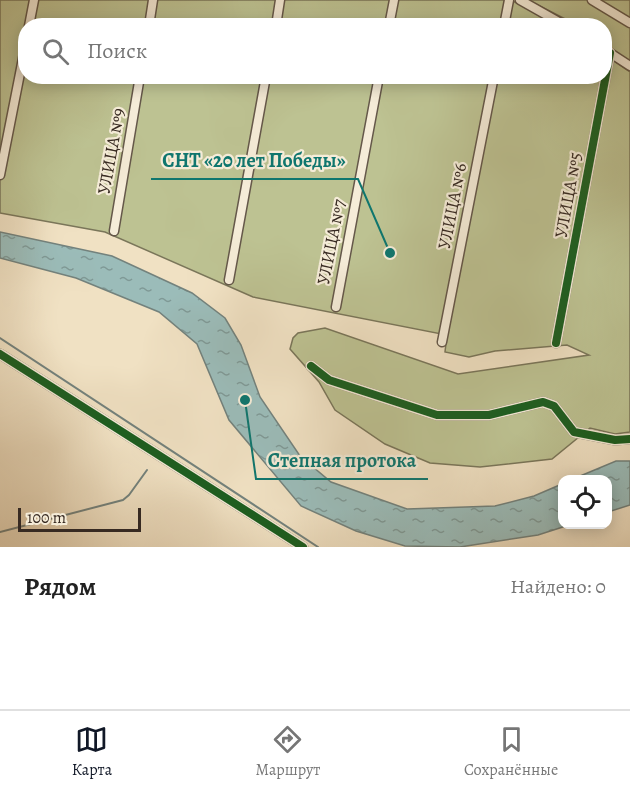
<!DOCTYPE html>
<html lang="ru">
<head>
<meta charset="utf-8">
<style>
	:root { --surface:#fff; --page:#f2f2f2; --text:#222; --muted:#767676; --line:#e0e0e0; --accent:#111827 }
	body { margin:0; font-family:Alegreya,serif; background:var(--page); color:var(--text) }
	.controls { position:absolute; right:18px; bottom:18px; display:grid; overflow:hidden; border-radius:12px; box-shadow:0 3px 15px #0003 }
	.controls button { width:54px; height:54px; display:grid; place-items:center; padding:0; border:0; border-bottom:2px solid var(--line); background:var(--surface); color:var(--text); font:30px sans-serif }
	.scale { position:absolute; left:18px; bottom:15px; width:123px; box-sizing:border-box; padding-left:6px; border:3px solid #372a22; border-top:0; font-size:16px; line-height:21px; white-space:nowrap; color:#372a22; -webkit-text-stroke:4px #f5ecd8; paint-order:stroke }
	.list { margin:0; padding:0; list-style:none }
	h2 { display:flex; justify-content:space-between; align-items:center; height:78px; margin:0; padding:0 24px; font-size:26px }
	h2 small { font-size:20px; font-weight:400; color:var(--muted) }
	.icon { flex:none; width:33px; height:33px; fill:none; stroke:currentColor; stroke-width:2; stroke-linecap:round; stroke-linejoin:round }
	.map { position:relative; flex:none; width:630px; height:547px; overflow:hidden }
	.search { position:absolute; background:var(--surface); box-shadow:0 3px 15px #0003; left:18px; right:18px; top:18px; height:66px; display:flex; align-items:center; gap:15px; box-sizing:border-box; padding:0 21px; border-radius:24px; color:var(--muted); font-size:22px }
	.sheet { height:162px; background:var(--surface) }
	nav { display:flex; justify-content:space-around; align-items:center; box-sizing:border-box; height:84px; border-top:2px solid var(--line); background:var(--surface); font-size:16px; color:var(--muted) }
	nav a { display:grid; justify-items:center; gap:3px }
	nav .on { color:var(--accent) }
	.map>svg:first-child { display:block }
</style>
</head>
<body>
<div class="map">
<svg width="630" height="547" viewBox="0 0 630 547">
	<defs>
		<pattern id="water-ripples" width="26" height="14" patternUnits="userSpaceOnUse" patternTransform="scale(1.5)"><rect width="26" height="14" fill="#9bbcb9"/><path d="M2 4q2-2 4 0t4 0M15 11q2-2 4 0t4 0" fill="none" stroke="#7f9996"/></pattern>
	</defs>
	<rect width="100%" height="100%" fill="#f0e1c3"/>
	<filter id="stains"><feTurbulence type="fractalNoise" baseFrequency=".00333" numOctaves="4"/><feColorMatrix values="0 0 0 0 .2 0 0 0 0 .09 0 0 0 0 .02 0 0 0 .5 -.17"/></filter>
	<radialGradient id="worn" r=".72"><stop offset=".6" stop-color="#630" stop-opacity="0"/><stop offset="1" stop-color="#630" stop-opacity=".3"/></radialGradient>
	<g fill="#bdc292" stroke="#7a765a" stroke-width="1.5">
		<polygon points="0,0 510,0 529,8 558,25 26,26 26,76 604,76 605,55 630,72 630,432 615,434 590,428 552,459 480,467 430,463 385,444 335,410 319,382 290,349 293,338 298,333 325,328 458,374 589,355 567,345 495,351 469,357 445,352 447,335 253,297 105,232 0,213"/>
		<polygon points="528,0 630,0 630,62 605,44 604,26 577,25"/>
	</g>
	<g fill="url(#water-ripples)" stroke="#73827d" stroke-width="1.5">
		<polygon points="0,232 112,256 192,293 225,318 241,345 260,397 300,456 331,482 407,509 495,506 534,496 562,484 562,524 569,525 538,535 460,547 405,546 356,531 301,506 229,420 197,344 159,312 76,278 0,258"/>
		<polygon points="616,461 630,461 630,505 608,512 608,479 573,479"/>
	</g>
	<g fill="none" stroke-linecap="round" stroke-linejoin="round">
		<g stroke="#73827d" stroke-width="2">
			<polyline points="0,338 318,547"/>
			<polyline points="0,532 123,500 129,495 147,470"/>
		</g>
		<g stroke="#65584a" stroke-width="11">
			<g id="minor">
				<polyline points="520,0 566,26"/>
				<polyline points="592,0 630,23"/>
				<polyline points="29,26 34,0"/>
				<polyline points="149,26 153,0"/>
				<polyline points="276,26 280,0"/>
				<polyline points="389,26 394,0"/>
				<polyline points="504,26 509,0"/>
				<polyline points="604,49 630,66"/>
				<polyline points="0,175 26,43"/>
				<polyline points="114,231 140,76"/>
				<polyline points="229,280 266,76"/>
				<polyline points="336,307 379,76"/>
				<polyline points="442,342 494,76"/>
				<polyline points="556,343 610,53"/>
				<polyline points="0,354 303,547"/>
				<polyline points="311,366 329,380 437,415 489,415 543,402 554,406 574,432 615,440 630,439"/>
			</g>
		</g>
		<use href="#minor" stroke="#f5ecd8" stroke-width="8"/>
		<g stroke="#f5ecd8" stroke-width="11">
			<g id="cycleway">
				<polyline points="556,343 610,53"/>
				<polyline points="0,354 303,547"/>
				<polyline points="311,366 329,380 437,415 489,415 543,402 554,406 574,432 615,440 630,439"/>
			</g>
		</g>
		<use href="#cycleway" stroke="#1b5e20" stroke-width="8"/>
	</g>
	<g text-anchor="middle" stroke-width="4.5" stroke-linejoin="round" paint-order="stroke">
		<g font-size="18" fill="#372a22" stroke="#f5ecd8">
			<text transform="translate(111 151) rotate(-80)" y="6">УЛИЦА №9</text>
			<text transform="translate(568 195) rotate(-80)" y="6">УЛИЦА №5</text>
			<text transform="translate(452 206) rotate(-79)" y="6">УЛИЦА №6</text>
			<text transform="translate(331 242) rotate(-79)" y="6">УЛИЦА №7</text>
		</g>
	</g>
	<path fill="none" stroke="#0f766e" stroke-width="2" d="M390 253L358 179H151M245 400L256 479H428"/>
	<g fill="#0f766e" stroke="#f5ecd8" stroke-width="2">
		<circle cx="390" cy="253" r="6"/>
		<circle cx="245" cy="400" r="6"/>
	</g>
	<g font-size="20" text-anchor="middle" font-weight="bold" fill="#0f766e" stroke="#f5ecd8" stroke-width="4.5" stroke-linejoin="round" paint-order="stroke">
		<text x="254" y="167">СНТ «20 лет Победы»</text>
		<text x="342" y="467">Степная протока</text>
	</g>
	<rect width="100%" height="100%" filter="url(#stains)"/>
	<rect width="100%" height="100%" fill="url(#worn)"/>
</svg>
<div class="controls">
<button><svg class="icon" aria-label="locate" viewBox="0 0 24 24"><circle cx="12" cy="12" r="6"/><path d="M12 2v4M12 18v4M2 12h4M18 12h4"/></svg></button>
</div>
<div class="scale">100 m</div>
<div class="search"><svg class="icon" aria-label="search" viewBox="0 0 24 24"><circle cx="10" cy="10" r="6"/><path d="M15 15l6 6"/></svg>Поиск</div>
</div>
<section class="sheet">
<h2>Рядом<small>Найдено: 0</small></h2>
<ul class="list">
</ul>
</section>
<nav>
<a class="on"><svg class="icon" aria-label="map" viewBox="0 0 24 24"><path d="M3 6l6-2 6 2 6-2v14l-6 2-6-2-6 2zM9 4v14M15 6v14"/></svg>Карта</a>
<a><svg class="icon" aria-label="directions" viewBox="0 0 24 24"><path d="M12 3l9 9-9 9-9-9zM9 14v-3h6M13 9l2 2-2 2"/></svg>Маршрут</a>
<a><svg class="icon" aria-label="saved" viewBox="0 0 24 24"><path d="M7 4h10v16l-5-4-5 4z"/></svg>Сохранённые</a>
</nav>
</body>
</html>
